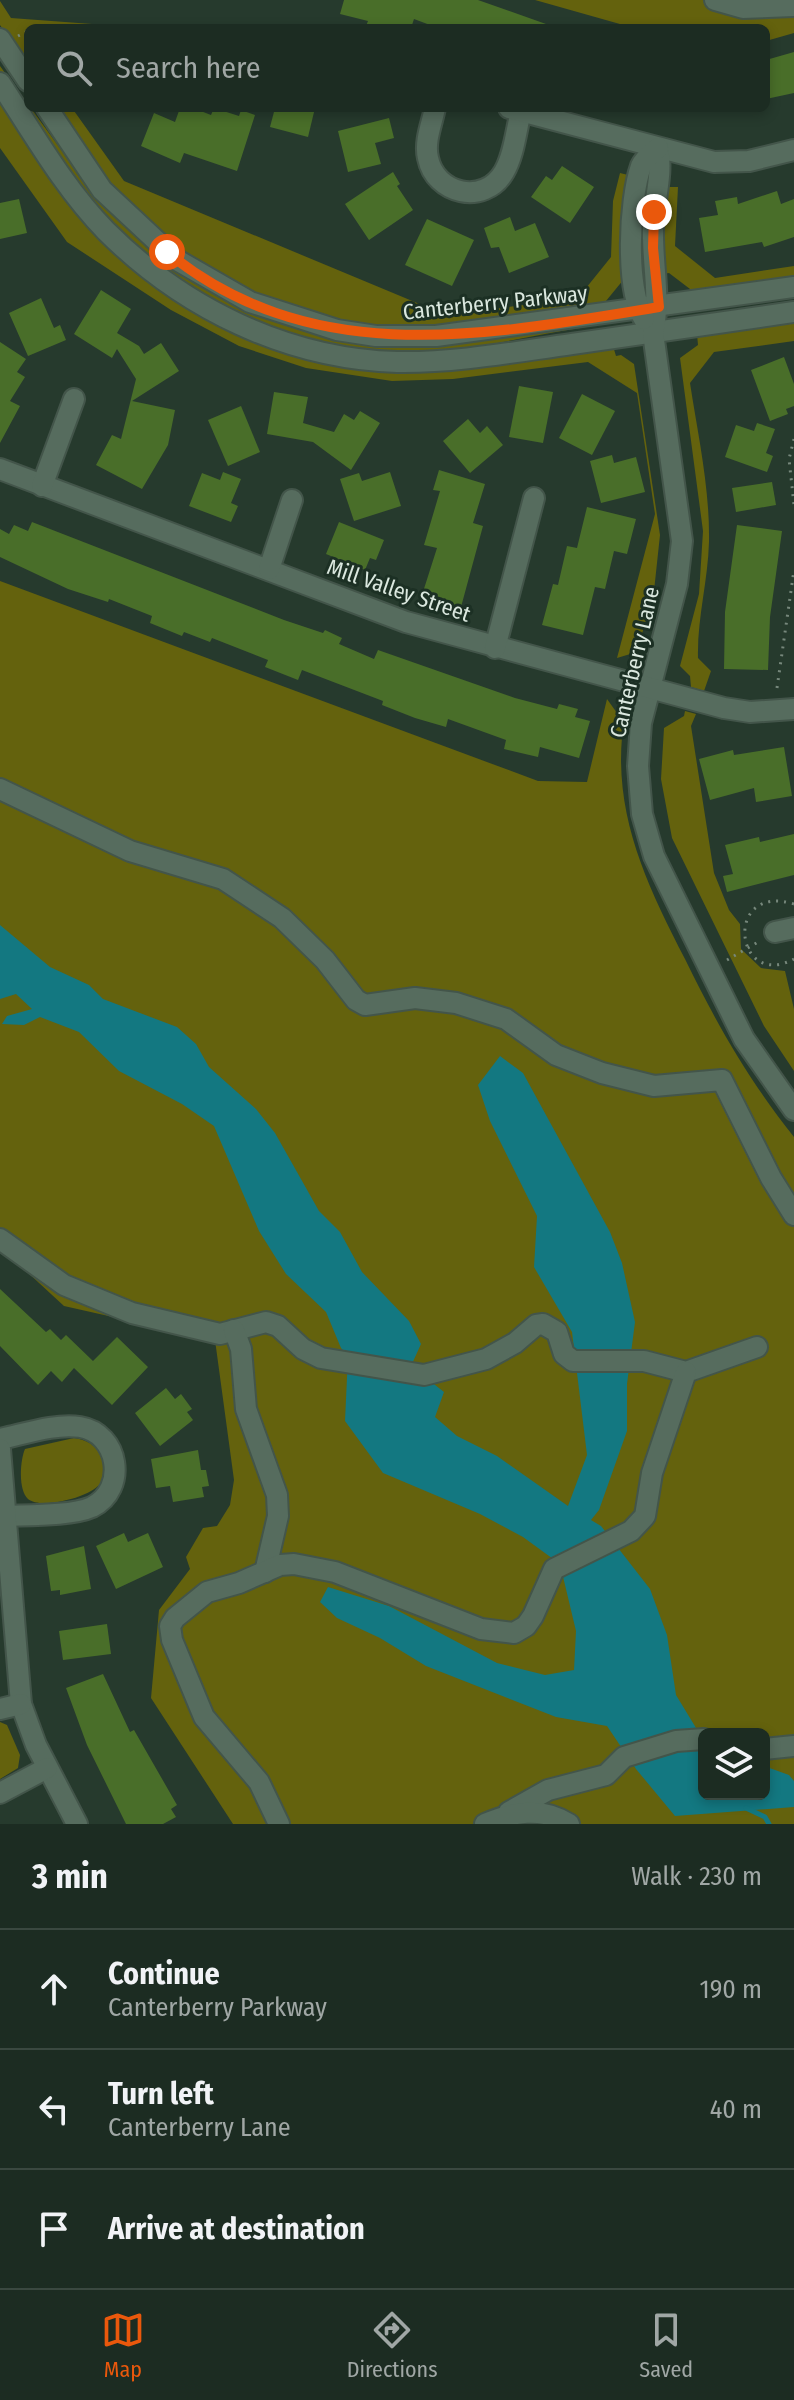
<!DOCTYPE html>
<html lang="en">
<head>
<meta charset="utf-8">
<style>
	:root { --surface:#1c2c22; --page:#29382f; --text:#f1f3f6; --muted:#a0a7a5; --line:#3a4840; --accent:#ea580c }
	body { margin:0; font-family:"Fira Sans Condensed",sans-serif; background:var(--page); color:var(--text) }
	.controls { position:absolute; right:24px; bottom:24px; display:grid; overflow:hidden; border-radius:12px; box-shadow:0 4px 12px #0003 }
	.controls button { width:72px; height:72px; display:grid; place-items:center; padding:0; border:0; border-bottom:2px solid var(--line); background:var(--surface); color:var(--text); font:40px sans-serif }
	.stop { position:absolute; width:24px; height:24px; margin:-18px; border:6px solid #ea580c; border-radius:50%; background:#fff }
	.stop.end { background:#ea580c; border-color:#fff; box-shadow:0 2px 8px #0008 }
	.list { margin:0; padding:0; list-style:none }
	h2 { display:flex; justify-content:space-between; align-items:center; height:104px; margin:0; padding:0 32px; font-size:34px }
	h2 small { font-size:26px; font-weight:400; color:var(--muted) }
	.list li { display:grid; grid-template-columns:52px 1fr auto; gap:24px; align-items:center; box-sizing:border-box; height:120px; padding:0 32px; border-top:2px solid var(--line) }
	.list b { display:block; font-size:30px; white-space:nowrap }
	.list p { margin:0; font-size:26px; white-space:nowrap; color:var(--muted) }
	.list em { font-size:26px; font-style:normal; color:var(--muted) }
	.icon { flex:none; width:44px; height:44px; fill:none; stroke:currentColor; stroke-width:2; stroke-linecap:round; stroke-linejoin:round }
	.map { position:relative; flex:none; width:794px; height:1824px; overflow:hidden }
	.search { position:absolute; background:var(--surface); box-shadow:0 4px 12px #0003; left:24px; right:24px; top:24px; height:88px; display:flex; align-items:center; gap:20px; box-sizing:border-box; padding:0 28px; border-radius:12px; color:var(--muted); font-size:30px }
	.sheet { height:464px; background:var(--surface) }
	nav { display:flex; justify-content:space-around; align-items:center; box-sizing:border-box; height:112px; border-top:2px solid var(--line); background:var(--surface); font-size:22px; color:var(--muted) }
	nav a { display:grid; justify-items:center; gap:4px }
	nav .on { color:var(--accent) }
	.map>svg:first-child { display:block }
</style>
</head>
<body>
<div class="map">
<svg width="794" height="1824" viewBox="0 0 794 1824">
	<rect width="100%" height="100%" fill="#263a2d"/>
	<g fill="#64620d" fill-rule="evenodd">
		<polygon points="535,0 794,0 794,33 766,41 766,28 634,28"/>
		<polygon points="0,1 11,18 146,28 28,28 28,66 0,25"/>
		<path d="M 0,66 L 87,185 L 153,250 L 317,333 L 587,327 C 517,337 447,358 377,354 C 290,349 180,294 119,233 C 72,185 37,127 0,72 Z"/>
		<polygon points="0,97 118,252 329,361 613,346 616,356 621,355 634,364 660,535 654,591 637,652 617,658 655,514 637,393 588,362 453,379 392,381 306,368 239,346 171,310 67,242 0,148"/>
		<polygon points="56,108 72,108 124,181 446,315 578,298 611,257 613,201 620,173 632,176 624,279 606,301 606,307 453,328 352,325 258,298 185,258 113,190"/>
		<polygon points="667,187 678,187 675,246 715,278 794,266 794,280 691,296 690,289 669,273 663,274 660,246"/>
		<path d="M 794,320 L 794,341 L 714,352 L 690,383 C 698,435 710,489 709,542 C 708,581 697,619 698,658 L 711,671 L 704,691 L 691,687 L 690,676 L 680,666 L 699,594 L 703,531 L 680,358 L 698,345 L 697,334 Z"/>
		<path d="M 0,581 L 538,781 L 587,782 L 607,699 L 617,713 L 625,714 C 609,806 644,879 685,959 C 719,1028 746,1076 794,1137 L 794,1824 L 233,1824 L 151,1698 L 159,1610 L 190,1569 L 186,1557 L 203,1528 L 217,1526 L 230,1505 L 234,1480 L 215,1340 L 64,1306 L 0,1247 ZM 704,1734 L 764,1734 L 764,1794 L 704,1794 Z"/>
		<polygon points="685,711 696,714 691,726 714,873 729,910 740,924 741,949 761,968 785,971 794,1009 794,1071 764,1026 672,838 661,779 664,728 684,716"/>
		<path d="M 74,1438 C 99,1441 110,1462 100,1484 C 90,1497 41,1510 28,1499 C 18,1490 20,1460 25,1449 Z"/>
		<polygon points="0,1722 7,1725 20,1755 18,1768 0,1779"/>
	</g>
	<polygon fill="#137881" points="0,925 50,967 89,985 103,999 177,1027 196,1044 209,1067 256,1109 275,1133 319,1211 340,1232 362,1272 409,1321 421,1344 411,1366 444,1392 435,1417 457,1436 497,1456 568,1506 587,1455 572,1332 534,1267 537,1216 490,1121 478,1085 500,1056 523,1073 610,1232 622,1263 635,1322 627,1384 627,1431 599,1510 591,1520 601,1526 650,1589 667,1635 676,1695 704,1741 704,1794 764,1794 764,1766 789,1775 794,1781 794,1807 675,1816 636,1769 607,1726 556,1717 426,1666 380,1638 337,1618 320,1602 328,1587 389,1606 497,1663 545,1675 574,1670 576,1631 560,1564 523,1537 480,1514 383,1473 345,1421 348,1356 341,1348 326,1312 286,1274 259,1231 214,1126 182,1104 119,1071 79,1032 40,1017 24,1025 2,1024 7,1016 32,1009 16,994 0,999"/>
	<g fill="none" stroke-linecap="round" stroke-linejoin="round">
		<polyline stroke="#137881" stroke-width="5" points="746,1808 765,1817 769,1824"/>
	</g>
	<g fill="#496e29">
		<polygon points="344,0 478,0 546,24 545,28 438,28 414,19 411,28 374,28 366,26 368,21 340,14"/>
		<polygon points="794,52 794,93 766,99 766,60"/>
		<polygon points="180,108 193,108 211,115 214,108 239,116 241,110 255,115 237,171 184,153 180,163 141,146 154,113 175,122"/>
		<polygon points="275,108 315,108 308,137 270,127"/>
		<polygon points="389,118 394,138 375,143 381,164 348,172 338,131"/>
		<polygon points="562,166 594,187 570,223 531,197 546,176 552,180"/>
		<polygon points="393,172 400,184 397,186 413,210 369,240 345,204"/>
		<polygon points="777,191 781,204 794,199 794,237 764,247 762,242 705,252 699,218 718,215 715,201 737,197 738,204"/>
		<polygon points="19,199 27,233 0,239 0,203"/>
		<polygon points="510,217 515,231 535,223 549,257 509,273 499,247 491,248 484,228"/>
		<polygon points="427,219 474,240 452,286 405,265"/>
		<polygon points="101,290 131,309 117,333 139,346 144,354 161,343 179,371 132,401 175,410 168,445 142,489 96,465 112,435 121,439 136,379 117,349 112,358 74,334"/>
		<polygon points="41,298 54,328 60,325 66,340 28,356 9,313"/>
		<polygon points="0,342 26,359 17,372 25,377 10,401 20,406 0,443"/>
		<polygon points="784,357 794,384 794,406 786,409 788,414 770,421 751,370"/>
		<polygon points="519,386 553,392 543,443 509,437"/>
		<polygon points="274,392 308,397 303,423 334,432 344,414 354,420 360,411 380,423 351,470 313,442 267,434"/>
		<polygon points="582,394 615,411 592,455 559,438"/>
		<polygon points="241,406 260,452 228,466 208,420"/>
		<polygon points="468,419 480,433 487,426 503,445 470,473 443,441"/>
		<polygon points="757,423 775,429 766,453 773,456 767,472 725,457 736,425 754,431"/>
		<polygon points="612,455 614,463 636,457 645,492 601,503 590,461"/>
		<polygon points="439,470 485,484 473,523 483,526 461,607 422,595 437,548 424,545 440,491 433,490"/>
		<polygon points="223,472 241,479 231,503 238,506 231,522 189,506 202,473 220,480"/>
		<polygon points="390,472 401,506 354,521 340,479 359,473 362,481"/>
		<polygon points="772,482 776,505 736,512 732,488"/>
		<polygon points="587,507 636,519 627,554 614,551 605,589 595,587 583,635 542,625 553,584 558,585 567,546 577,548"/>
		<polygon points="32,522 284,620 323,633 325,630 342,638 339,644 374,659 378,650 515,698 557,709 559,704 578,709 575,717 590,721 579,758 540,747 538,757 504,749 506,740 448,719 446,727 415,718 382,705 383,701 302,670 298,680 265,667 268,660 212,638 210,642 184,632 182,636 150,623 152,616 109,599 108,602 68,589 0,557 0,529 9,534 14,525 28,531"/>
		<polygon points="339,522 384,540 376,560 370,558 365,570 326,554"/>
		<polygon points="737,525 782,531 770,617 768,670 724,669 725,612"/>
		<polygon points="784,747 792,796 756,802 754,788 710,800 699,759 733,750 734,755"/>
		<polygon points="794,834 794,875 727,892 723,876 733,874 725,845 759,837 760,842"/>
		<polygon points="0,1289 46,1332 50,1329 61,1340 66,1335 93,1361 117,1337 148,1367 112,1405 74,1368 62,1382 51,1371 38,1385 0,1346"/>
		<polygon points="166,1388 175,1399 181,1394 192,1409 187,1412 193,1420 160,1446 135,1413"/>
		<polygon points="198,1450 201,1470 206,1470 209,1486 202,1487 204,1497 173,1502 170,1486 156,1488 151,1459"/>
		<polygon points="124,1533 128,1542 148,1533 163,1567 116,1589 96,1546"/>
		<polygon points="84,1546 91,1589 60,1595 60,1590 51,1591 46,1556"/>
		<polygon points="107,1624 111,1654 63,1660 59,1631"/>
		<polygon points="103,1674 130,1732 134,1730 177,1805 171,1809 176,1817 163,1824 126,1824 87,1745 66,1688"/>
	</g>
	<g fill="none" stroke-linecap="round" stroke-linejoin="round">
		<g stroke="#43554a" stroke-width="24">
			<g id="minor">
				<polyline points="715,0 743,8 794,6"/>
				<polyline points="0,39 28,81"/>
				<path d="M 0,83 C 33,133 64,188 106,231 C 183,308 287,359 397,362 C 456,363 514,352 572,344 C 646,333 720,323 794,312"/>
				<polyline points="47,108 102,190 177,260 250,302 337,330 376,336 436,336 794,287"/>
				<path d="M 435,108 C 432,123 424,142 428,158 C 435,194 484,206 504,172 C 514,155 516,131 521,111"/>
				<polyline points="509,108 714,162 749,161 794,150"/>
				<path d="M 658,148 C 663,176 654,199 653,228 C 652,264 661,297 653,333 L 682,541 L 677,584 L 641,723 L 638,766 L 642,814 L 654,856 L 744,1039 L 794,1110"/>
				<path d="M 644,319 C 625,289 629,200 641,166 C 644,159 652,153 658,148"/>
				<polyline points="0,469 406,622 724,708 750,712 794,709"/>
				<polyline points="42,486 74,399"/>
				<polyline points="269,569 292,500"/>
				<polyline points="495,648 534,498"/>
				<polyline points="0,789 130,851 223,879 282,918 325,960 356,1000 365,1005 415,998 456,1003 506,1019 556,1055 602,1073 654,1086 722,1080 771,1178 794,1215"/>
				<polyline points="775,932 794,928"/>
				<polyline points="0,1239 64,1285 132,1313 220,1334 266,1322 278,1326 303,1349 321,1358 424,1375 486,1359 515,1343 536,1325 543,1324 557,1332 564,1354 573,1361 644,1361 686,1372 757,1347"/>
				<polyline points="234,1330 241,1349 246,1409 277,1495 278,1516 265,1572"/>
				<path d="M 0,1439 C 24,1434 56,1423 80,1427 C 119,1433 128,1489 92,1507 C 72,1516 28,1515 5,1516"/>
				<polyline points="0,1449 21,1704 36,1745 77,1824"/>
				<polyline points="0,1709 21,1704"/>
				<polyline points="764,1749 794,1746"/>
				<polyline points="0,1793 47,1768"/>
				<polyline points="509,1812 548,1790 606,1775 624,1757 676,1741 704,1739"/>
				<polyline points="279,1824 259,1782 204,1717 172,1640 170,1626 175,1618 207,1592 239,1583 280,1565 294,1564 335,1572 481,1629 514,1633 526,1626 533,1616 554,1569 631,1531 645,1516 652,1473 686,1372"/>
				<path d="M 485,1824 C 513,1812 541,1806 569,1824"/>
			</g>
		</g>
		<g stroke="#77887c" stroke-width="3" stroke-dasharray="2 6" stroke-linecap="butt">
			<polyline points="18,36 28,31"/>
			<polyline points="794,439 789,459 794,505"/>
			<polyline points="777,688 794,570"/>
			<path d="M 794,904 C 723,882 734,991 794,959"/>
			<polyline points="727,960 758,942"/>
		</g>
		<use href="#minor" stroke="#566c5e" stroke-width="20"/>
	</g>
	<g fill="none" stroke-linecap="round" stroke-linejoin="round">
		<path stroke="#ea580c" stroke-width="10" d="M 167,252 C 313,371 488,335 659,307 L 653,248 L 654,212"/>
	</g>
	<g text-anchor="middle" stroke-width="6" stroke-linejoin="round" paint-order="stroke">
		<g font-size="22" fill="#dbe8df" stroke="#1c3024">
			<text transform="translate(495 302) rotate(-6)" y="8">Canterberry Parkway</text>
			<text transform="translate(399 590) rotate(19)" y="8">Mill Valley Street</text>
			<text transform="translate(634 662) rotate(-77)" y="8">Canterberry Lane</text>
		</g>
	</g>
</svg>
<div class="controls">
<button><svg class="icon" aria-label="layers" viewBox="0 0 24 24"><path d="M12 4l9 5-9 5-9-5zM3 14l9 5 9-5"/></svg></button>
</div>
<div class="stop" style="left:167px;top:252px"></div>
<div class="stop end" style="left:654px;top:212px"></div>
<div class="search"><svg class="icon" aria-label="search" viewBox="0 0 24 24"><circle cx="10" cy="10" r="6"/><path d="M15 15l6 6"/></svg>Search here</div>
</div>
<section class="sheet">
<h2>3 min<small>Walk · 230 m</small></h2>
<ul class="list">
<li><svg class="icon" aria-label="ahead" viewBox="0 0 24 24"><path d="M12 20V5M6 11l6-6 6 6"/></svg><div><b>Continue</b><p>Canterberry Parkway</p></div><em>190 m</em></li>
<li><svg class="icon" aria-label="left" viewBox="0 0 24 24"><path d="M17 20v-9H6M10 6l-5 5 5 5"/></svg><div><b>Turn left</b><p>Canterberry Lane</p></div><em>40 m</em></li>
<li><svg class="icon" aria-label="arrive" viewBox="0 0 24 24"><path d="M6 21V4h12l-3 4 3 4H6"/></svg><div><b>Arrive at destination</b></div></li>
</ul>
</section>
<nav>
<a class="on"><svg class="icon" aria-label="map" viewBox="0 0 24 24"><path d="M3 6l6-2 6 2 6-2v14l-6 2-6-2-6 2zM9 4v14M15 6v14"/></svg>Map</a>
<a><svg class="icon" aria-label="directions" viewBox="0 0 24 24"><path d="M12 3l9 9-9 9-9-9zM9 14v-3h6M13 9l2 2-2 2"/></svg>Directions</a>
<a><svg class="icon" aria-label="saved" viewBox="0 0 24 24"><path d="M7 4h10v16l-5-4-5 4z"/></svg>Saved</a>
</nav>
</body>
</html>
